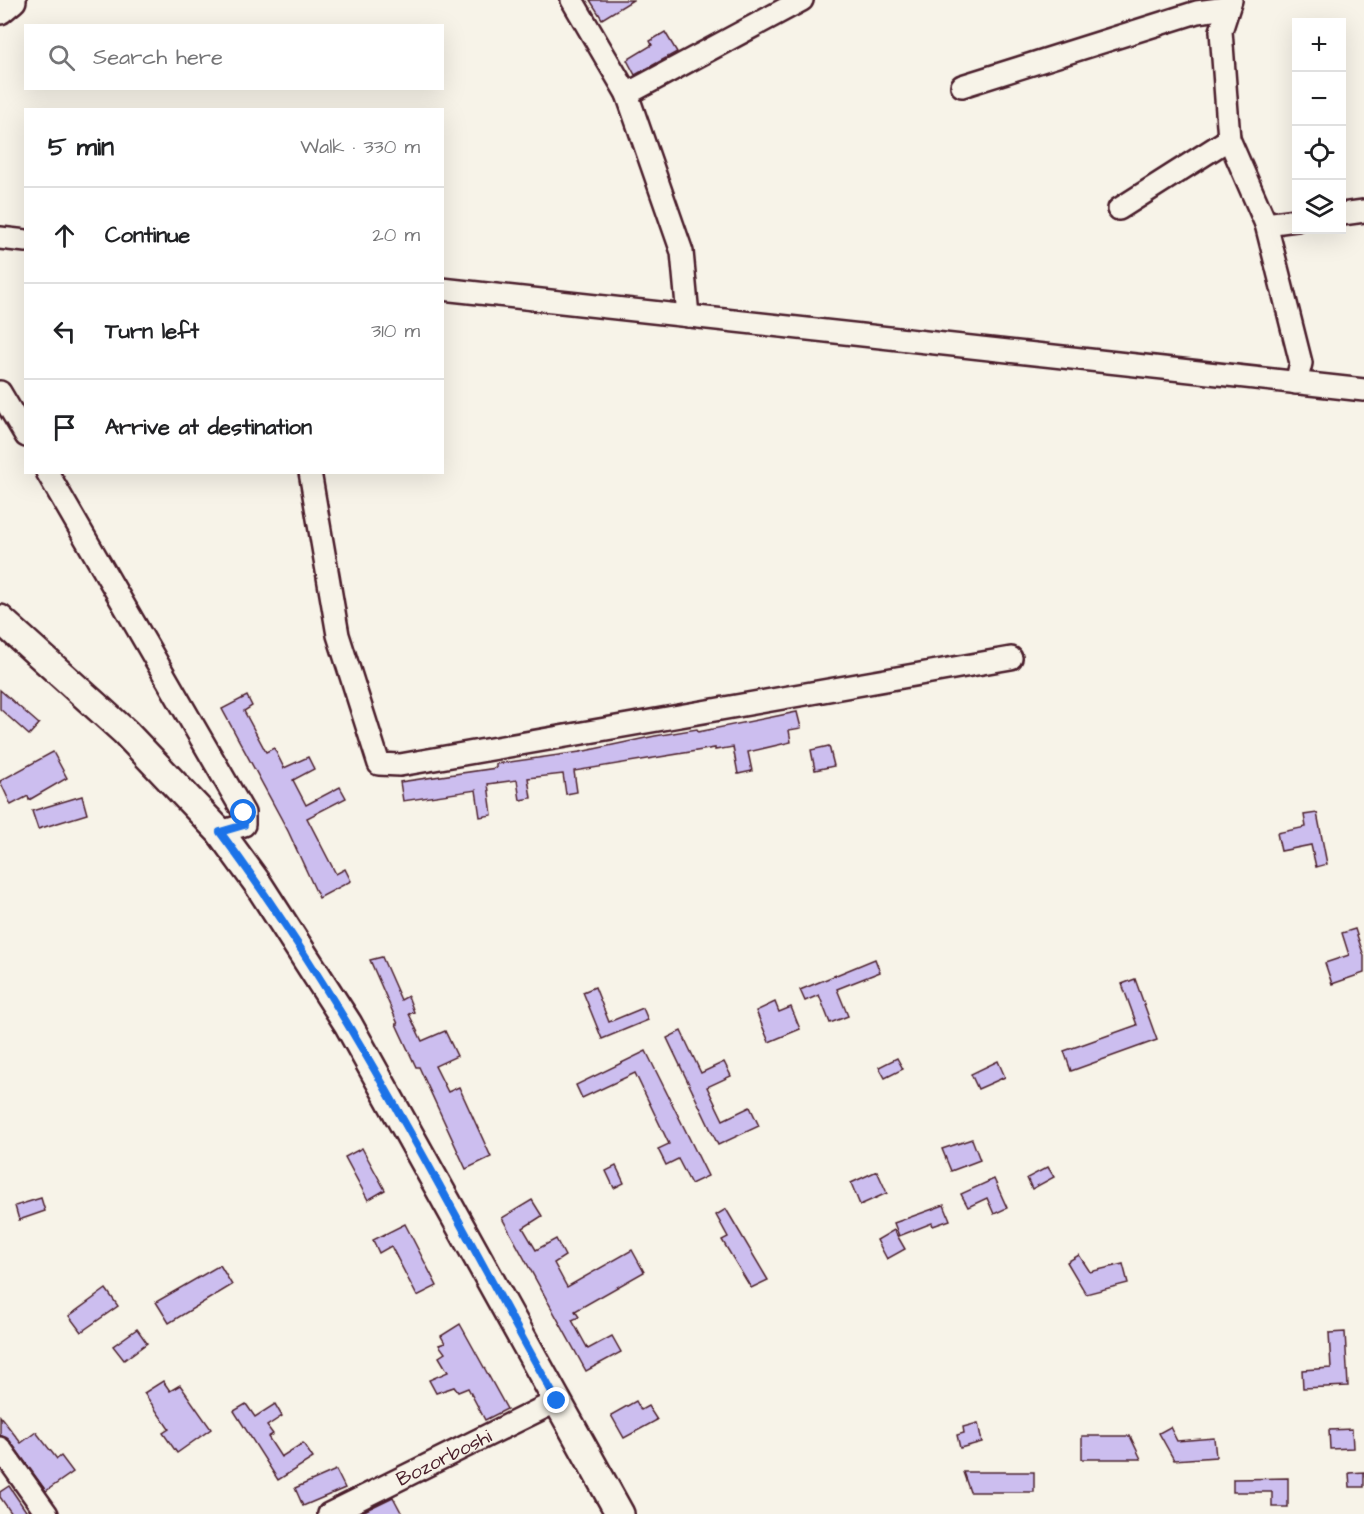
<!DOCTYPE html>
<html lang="en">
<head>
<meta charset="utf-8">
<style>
	:root { --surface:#fff; --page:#f6f6f6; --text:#202124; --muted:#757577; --line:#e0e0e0 }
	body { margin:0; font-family:"Architects Daughter",sans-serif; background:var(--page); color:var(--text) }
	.controls { position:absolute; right:18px; top:18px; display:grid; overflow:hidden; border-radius:0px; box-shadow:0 6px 24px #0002 }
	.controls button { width:54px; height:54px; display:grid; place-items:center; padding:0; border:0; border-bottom:2px solid var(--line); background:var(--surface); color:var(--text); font:30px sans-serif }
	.stop { position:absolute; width:18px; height:18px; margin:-14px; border:4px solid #1a73e8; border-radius:50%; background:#fff }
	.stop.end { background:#1a73e8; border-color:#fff; box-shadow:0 2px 6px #0008 }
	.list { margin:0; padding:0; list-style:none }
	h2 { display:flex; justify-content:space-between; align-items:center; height:78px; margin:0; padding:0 24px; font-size:26px }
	h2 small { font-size:20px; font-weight:400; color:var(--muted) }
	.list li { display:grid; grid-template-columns:39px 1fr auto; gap:18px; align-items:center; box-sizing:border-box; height:96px; padding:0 24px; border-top:2px solid var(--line) }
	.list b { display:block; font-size:22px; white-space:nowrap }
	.list em { font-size:20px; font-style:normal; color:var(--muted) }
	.icon { flex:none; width:33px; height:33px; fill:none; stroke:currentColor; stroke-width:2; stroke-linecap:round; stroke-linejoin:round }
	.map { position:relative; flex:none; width:1364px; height:1514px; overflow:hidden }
	.search { position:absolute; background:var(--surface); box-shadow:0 6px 24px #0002; left:24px; top:24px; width:420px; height:66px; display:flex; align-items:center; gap:15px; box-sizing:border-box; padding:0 21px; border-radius:0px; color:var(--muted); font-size:22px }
	.panel { position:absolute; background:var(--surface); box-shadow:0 6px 24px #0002; left:24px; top:108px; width:420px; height:366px; border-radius:0px }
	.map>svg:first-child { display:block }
</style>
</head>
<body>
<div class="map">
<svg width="1364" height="1514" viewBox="0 0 1364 1514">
	<rect width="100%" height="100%" fill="#f7f3e8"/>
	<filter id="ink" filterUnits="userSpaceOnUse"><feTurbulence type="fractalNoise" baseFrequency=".0167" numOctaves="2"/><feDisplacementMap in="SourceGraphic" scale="12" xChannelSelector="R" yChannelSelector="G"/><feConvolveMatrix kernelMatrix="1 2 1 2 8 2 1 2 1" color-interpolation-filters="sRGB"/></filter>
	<g filter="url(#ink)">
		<g fill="#ccbeef" stroke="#4a1f2b" stroke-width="1.5">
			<polygon points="590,0 633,0 602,19"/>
			<polygon points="665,32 677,52 635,75 627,60 652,45 650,41"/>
			<polygon points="0,690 39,724 29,735 0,709"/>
			<polygon points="247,696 252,706 244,711 266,752 274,748 284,768 308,757 314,769 293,780 306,805 340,787 346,798 307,818 336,874 345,869 351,881 319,898 288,831 222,709"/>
			<polygon points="797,712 801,728 789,730 791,742 748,752 752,771 738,774 733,747 715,750 715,748 574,771 577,792 566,794 563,774 528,778 531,798 520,800 517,780 488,784 492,815 480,817 476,790 403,801 400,782 496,768 496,764 580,752 655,736 697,729 698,732"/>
			<polygon points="829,746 834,766 815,770 811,750"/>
			<polygon points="53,752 67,778 29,800 28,796 11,805 0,781"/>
			<polygon points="82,796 87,814 38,829 32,811"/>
			<polygon points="1317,813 1327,864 1316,867 1311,845 1281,851 1277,833 1306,827 1304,815"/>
			<polygon points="1355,929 1364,956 1364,973 1332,984 1325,963 1349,955 1342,933"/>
			<polygon points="382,957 401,1000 408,996 414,1012 409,1014 422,1041 445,1031 457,1056 435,1066 448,1092 459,1087 491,1157 466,1169 419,1067 416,1067 396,1024 398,1024 370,960"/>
			<polygon points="875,959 880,972 837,989 848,1016 830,1023 819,995 805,1001 800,990"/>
			<polygon points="1135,979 1157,1040 1071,1071 1064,1051 1137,1025 1122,984"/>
			<polygon points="595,987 609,1022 643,1008 648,1020 602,1039 583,992"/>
			<polygon points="775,1002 779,1012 791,1007 800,1029 769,1042 756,1011"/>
			<polygon points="681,1031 701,1073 724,1062 731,1076 707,1087 723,1120 750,1107 759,1126 718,1145 667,1038"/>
			<polygon points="646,1051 708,1176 691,1184 678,1159 666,1165 658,1149 669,1144 635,1073 582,1098 576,1085"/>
			<polygon points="897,1058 903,1069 885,1078 879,1067"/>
			<polygon points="998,1061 1005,1077 978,1089 971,1074"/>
			<polygon points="972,1139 980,1160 951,1171 942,1149"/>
			<polygon points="362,1148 385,1190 368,1200 345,1157"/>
			<polygon points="616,1166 624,1183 614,1188 606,1171"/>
			<polygon points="1048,1167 1054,1177 1032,1189 1027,1178"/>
			<polygon points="877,1171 887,1193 860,1205 851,1183"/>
			<polygon points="994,1179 1007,1208 994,1214 987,1198 968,1207 961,1194"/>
			<polygon points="41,1198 45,1211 19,1220 15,1206"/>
			<polygon points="532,1200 542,1216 523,1228 536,1250 556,1239 565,1256 554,1263 567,1287 632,1250 644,1272 575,1311 579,1317 572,1320 588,1349 612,1336 621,1352 586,1371 502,1218"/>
			<polygon points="944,1205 950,1220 933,1226 932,1223 899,1236 894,1223"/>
			<polygon points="726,1209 768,1280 751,1288 722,1240 728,1237 716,1215"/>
			<polygon points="405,1224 437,1286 417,1296 391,1246 379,1253 373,1240"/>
			<polygon points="894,1230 905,1249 887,1259 877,1240"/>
			<polygon points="1079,1255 1090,1272 1123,1264 1128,1283 1086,1294 1067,1262"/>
			<polygon points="220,1265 232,1285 169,1323 156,1302"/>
			<polygon points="106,1289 118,1306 81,1332 69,1316"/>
			<polygon points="460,1324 507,1409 485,1420 468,1388 458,1392 454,1387 436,1393 429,1380 448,1372 439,1357 445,1353 439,1345 445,1343 441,1336"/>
			<polygon points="137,1329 147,1343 124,1360 113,1346"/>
			<polygon points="1345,1332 1348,1386 1303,1388 1302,1370 1331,1368 1329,1333"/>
			<polygon points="163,1381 170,1391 180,1385 211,1429 177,1453 163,1433 169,1429 144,1393"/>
			<polygon points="636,1401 641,1410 648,1406 657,1420 624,1438 611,1415"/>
			<polygon points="246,1404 255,1417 275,1404 282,1416 267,1426 273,1434 268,1437 281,1457 303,1443 313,1458 278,1480 234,1411"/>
			<polygon points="0,1416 21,1443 36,1432 57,1459 61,1456 73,1472 46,1491 10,1441 0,1435"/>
			<polygon points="978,1423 982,1442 960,1448 957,1435 964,1433 963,1427"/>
			<polygon points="1170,1427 1177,1441 1214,1438 1216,1457 1174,1460 1159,1433"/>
			<polygon points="1352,1429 1353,1448 1330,1449 1329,1430"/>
			<polygon points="1082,1436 1130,1436 1141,1459 1082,1459"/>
			<polygon points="336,1470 345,1488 303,1506 295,1488"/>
			<polygon points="963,1472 1034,1472 1034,1492 970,1492"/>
			<polygon points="1364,1472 1364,1487 1350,1487 1349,1473"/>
			<polygon points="1288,1478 1288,1507 1272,1507 1272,1492 1233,1492 1233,1479"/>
			<polygon points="9,1486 28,1514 12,1514 0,1497 0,1492"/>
			<polygon points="393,1497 402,1514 358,1514"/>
		</g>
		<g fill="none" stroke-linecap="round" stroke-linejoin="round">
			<g stroke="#4a1f2b" stroke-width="26">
				<g id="minor">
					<polyline points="572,0 627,94 682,252 688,316"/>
					<polyline points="1231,0 1221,31 1229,139 1266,224 1301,363 1296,383"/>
					<polyline points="962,86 1197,12 1227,8"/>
					<polyline points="627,94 802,0"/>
					<polyline points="1119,209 1229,139"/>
					<polyline points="1342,214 1364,211"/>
					<polyline points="1266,224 1296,220"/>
					<polyline points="0,238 26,241"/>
					<polyline points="442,289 1364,390"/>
					<polyline points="0,392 26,436"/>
					<polyline points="47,472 244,813 244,825 220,832"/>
					<polyline points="310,472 338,635 379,764 400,765 1011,658"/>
					<polyline points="0,1448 47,1514"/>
					<path id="s1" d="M 329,1514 L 557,1401"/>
				</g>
			</g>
			<g stroke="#4a1f2b" stroke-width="32">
				<g id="major">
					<polyline points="0,10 12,0"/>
					<polyline points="0,619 125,732 220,832 258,884 348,1024 620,1514"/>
				</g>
			</g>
			<use href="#minor" stroke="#f7f3e8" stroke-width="21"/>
			<use href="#major" stroke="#f7f3e8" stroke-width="27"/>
		</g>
	</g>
	<g fill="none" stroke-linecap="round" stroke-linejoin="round" filter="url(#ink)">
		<path stroke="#1a73e8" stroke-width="8" d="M 244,813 L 244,825 L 220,832 C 351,1007 451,1210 557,1401"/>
	</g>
	<g text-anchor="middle" stroke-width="4.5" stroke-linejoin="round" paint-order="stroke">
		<g font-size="20" fill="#4a1f2b" stroke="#f7f3e8">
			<text dy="7" stroke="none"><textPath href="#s1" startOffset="128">Bozorboshi</textPath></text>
		</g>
	</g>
</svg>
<div class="controls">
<button>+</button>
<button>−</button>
<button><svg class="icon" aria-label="locate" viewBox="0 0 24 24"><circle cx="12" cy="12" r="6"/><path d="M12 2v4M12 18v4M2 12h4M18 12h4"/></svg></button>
<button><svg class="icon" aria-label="layers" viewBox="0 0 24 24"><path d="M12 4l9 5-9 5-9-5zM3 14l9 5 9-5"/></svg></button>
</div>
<div class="stop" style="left:244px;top:813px"></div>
<div class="stop end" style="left:557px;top:1401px"></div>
<div class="search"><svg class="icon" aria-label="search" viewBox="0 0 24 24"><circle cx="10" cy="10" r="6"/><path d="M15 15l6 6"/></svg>Search here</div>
<section class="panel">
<h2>5 min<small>Walk · 330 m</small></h2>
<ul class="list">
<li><svg class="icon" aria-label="ahead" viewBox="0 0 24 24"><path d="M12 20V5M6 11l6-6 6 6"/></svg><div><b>Continue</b></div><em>20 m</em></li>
<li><svg class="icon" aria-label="left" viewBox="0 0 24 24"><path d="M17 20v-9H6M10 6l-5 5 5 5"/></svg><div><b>Turn left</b></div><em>310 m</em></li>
<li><svg class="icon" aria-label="arrive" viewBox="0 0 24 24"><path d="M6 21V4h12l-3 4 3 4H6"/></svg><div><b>Arrive at destination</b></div></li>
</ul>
</section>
</div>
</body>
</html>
